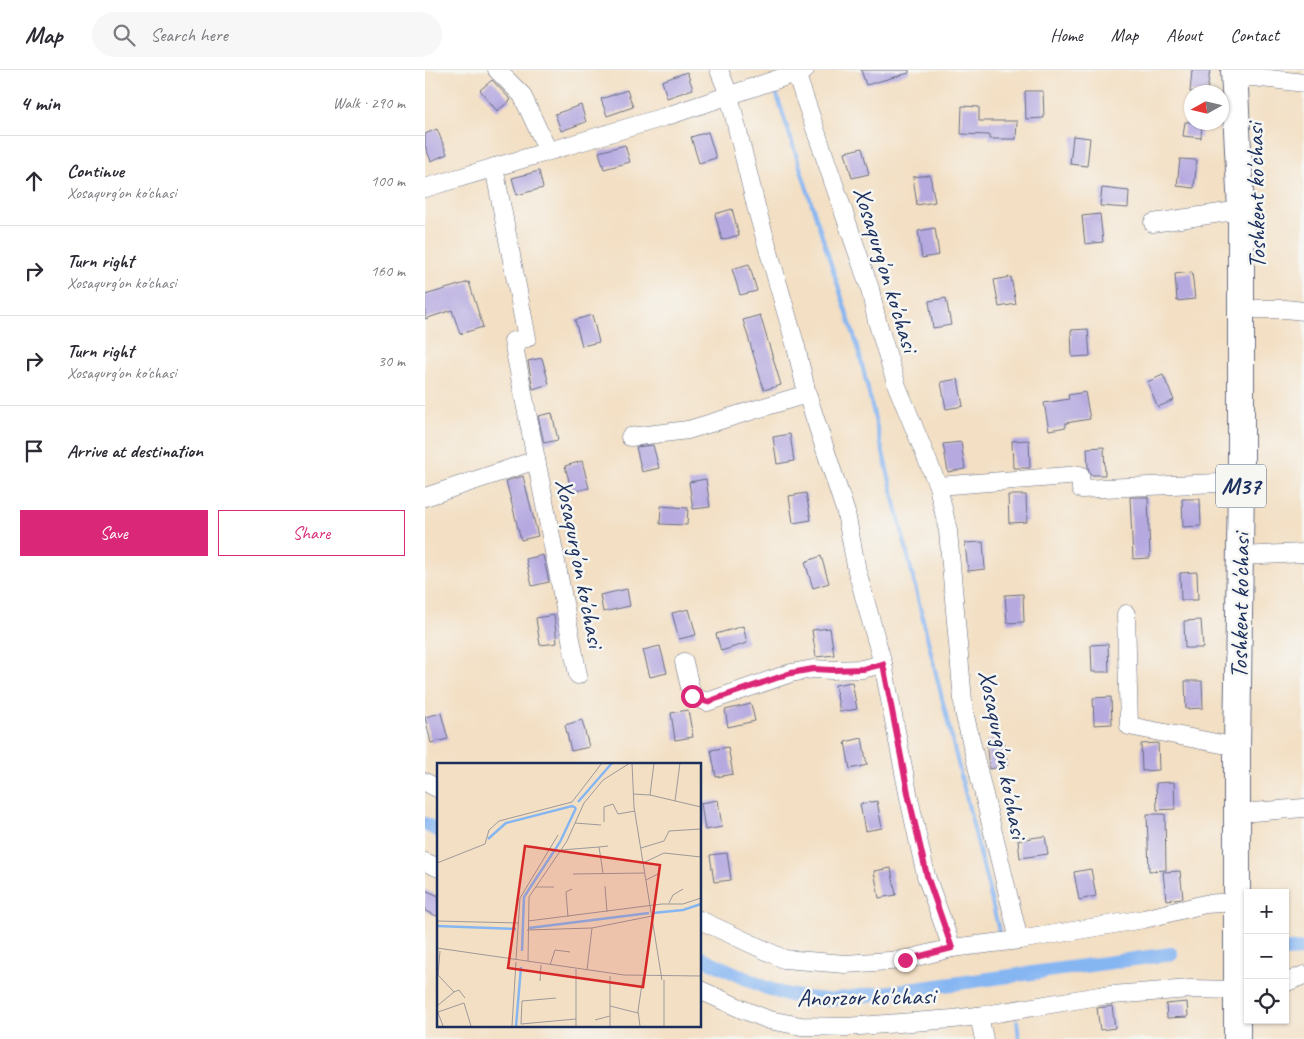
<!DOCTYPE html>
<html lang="en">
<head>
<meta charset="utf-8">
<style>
	:root { --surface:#fff; --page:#f7f7f7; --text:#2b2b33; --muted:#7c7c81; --line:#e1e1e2; --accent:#db2777 }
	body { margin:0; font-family:Caveat,sans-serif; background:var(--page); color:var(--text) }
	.controls { position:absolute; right:15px; bottom:15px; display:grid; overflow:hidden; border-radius:0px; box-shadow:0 1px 4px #0004 }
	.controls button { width:45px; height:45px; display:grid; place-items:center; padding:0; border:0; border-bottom:1px solid var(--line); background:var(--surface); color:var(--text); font:25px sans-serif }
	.compass { position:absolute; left:759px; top:15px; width:45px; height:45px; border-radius:50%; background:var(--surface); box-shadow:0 1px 4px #0004; rotate:262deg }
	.stop { position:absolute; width:15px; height:15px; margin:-11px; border:4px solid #db2777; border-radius:50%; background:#fff }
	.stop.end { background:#db2777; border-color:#fff; box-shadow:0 1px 5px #0008 }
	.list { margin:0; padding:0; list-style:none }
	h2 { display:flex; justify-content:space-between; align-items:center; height:65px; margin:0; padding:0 20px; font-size:21px }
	h2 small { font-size:16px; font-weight:400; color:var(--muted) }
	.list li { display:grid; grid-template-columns:32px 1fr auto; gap:15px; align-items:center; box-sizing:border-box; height:90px; padding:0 20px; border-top:1px solid var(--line) }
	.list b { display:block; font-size:19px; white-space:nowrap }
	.list p { margin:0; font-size:16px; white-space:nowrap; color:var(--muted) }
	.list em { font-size:16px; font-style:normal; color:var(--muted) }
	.actions { display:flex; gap:10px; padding:15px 20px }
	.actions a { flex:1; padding:11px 0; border:1px solid var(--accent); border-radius:0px; text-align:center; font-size:18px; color:var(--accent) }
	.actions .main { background:var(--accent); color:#fff }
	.icon { flex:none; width:28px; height:28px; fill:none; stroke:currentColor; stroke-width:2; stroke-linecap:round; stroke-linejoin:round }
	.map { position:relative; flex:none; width:879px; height:969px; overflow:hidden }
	header { display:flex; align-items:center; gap:30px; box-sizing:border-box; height:70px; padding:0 25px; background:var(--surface); border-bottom:1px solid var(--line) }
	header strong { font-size:24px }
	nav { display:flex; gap:28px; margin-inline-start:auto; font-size:18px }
	.search { width:350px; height:45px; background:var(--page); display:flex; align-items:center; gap:12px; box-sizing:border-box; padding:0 18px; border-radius:28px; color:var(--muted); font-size:19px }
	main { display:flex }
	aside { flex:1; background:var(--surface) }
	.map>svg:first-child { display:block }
</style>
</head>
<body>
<header>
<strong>Map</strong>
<div class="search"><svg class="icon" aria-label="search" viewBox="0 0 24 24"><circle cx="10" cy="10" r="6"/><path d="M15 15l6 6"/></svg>Search here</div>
<nav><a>Home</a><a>Map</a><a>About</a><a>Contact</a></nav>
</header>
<main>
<aside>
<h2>4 min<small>Walk · 290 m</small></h2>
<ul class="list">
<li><svg class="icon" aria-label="ahead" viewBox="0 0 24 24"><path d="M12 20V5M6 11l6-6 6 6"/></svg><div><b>Continue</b><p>Xosaqurg'on ko'chasi</p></div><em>100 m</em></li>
<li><svg class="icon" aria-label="right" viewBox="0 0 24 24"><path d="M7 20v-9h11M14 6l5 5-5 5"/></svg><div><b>Turn right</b><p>Xosaqurg'on ko'chasi</p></div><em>160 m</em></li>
<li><svg class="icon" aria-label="right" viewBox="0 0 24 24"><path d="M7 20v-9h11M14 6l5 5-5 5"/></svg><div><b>Turn right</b><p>Xosaqurg'on ko'chasi</p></div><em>30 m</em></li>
<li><svg class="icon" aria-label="arrive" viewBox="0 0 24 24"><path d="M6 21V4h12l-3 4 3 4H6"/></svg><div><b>Arrive at destination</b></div></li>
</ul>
<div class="actions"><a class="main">Save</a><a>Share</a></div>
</aside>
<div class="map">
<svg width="879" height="969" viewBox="0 0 879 969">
	<rect width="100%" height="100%" fill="#f6f6f2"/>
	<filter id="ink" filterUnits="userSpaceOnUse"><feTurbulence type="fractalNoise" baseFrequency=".02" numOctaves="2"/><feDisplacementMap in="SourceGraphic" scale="10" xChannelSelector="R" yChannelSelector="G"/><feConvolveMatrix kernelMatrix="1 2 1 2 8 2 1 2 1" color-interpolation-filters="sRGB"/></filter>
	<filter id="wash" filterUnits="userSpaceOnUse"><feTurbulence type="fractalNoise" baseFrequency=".0096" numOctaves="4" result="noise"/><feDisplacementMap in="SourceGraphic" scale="20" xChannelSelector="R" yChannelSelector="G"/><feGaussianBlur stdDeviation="1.12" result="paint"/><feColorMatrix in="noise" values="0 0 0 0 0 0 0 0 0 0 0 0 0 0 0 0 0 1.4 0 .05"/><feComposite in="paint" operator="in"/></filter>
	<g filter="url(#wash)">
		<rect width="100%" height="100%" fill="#f3dfc3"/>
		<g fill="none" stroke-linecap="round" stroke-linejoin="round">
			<g stroke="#86b6f2" stroke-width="4">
				<polyline points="349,16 433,278 512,608 574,861"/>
				<polyline points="592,951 594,969"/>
			</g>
			<g stroke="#86b6f2" stroke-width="14">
				<polyline points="0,754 14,761"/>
				<polyline points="862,880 879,879"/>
				<polyline points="275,887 339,917 359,924 381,928 404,930 505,917 746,884"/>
			</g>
		</g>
		<g id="blocks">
			<g fill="#b5a9e0">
				<polygon points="436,0 484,0 484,3 441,15"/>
				<polygon points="767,0 785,0 782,22 765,22"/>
				<polygon points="262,2 268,19 242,28 237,11"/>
				<polygon points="67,10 86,30 72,41 55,20"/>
				<polygon points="202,20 208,37 182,46 176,29"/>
				<polygon points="600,21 618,21 619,48 601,49"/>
				<polygon points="156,35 161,52 136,61 130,44"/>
				<polygon points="537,36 554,37 554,51 592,51 591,69 564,69 564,65 536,64"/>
				<polygon points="760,52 777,52 776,68 758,66"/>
				<polygon points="12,59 22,84 6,91 0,76 0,64"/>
				<polygon points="283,62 291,88 274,93 266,67"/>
				<polygon points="648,66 665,68 662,96 645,94"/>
				<polygon points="200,75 205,92 179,99 174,82"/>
				<polygon points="437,78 444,104 427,108 420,82"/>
				<polygon points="755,89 772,90 769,118 752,116"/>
				<polygon points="114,101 118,118 92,125 87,108"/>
				<polygon points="505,105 510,132 492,135 488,107"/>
				<polygon points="677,118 704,121 703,138 675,136"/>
				<polygon points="307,139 314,165 297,170 290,144"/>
				<polygon points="675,144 678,172 660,174 657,146"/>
				<polygon points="510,158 514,185 497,188 493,161"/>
				<polygon points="324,194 332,221 315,225 307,199"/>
				<polygon points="767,202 770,229 752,231 750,204"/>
				<polygon points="586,207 591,234 574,237 569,210"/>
				<polygon points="44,212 58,257 35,264 27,240 0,249 0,225"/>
				<polygon points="521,228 526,255 508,258 504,231"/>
				<polygon points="167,245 174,272 157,276 150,250"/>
				<polygon points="335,245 356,315 339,320 318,250"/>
				<polygon points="663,259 665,286 647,287 646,260"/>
				<polygon points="117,288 124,314 108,319 103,291"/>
				<polygon points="738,305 749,330 733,337 722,312"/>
				<polygon points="533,309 538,336 521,339 516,312"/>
				<polygon points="660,322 665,349 641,353 641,357 624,360 619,333 644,329 643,325"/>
				<polygon points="127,343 133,370 119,373 113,346"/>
				<polygon points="365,364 369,391 352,394 348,367"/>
				<polygon points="604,370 605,398 588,398 587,371"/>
				<polygon points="536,372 540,399 523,402 518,374"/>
				<polygon points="228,375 234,398 217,402 211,377"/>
				<polygon points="679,377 680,405 666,405 663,398 662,378"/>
				<polygon points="157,391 164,418 147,422 140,396"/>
				<polygon points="98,406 113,466 96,470 81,411"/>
				<polygon points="281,409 285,437 268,439 264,412"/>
				<polygon points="381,423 386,450 368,453 364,426"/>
				<polygon points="583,425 601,425 602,452 584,453"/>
				<polygon points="705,427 723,427 725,488 708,489"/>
				<polygon points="757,429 775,429 776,456 758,457"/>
				<polygon points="236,436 263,438 262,455 235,454"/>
				<polygon points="558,472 560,499 543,501 540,473"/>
				<polygon points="118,485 124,512 107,516 101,489"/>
				<polygon points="396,486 404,513 388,518 380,492"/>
				<polygon points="772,502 773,530 756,530 755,503"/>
				<polygon points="202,519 205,536 178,542 175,525"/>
				<polygon points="598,524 599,552 582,553 580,525"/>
				<polygon points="264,539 271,565 254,569 247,543"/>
				<polygon points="129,545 132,573 115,575 111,548"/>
				<polygon points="776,550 778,578 760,578 759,551"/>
				<polygon points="318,556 322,573 296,581 291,564"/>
				<polygon points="405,558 409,585 391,587 387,560"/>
				<polygon points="683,574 684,602 667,602 666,575"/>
				<polygon points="235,576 242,603 225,607 218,580"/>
				<polygon points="760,611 777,611 778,638 761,639"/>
				<polygon points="427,612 432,639 415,642 410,615"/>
				<polygon points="686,627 687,654 669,655 668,628"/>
				<polygon points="326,634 330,651 303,657 300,640"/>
				<polygon points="263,640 268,667 250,670 246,643"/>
				<polygon points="16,643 23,669 6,673 0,647"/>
				<polygon points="157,650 164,677 146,681 140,655"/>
				<polygon points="437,668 442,695 425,699 420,672"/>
				<polygon points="578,669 582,696 564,699 561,671"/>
				<polygon points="733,673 734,700 717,701 716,674"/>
				<polygon points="303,677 308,704 291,707 286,680"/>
				<polygon points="749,712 750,739 732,740 731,713"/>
				<polygon points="293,730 297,757 280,760 276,733"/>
				<polygon points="452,731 457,758 440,761 435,734"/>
				<polygon points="722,744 740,744 741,800 724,801"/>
				<polygon points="620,766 623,784 595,788 593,770"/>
				<polygon points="302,783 306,810 289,812 285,785"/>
				<polygon points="466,798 471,825 454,828 449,801"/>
				<polygon points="666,799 671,826 654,830 649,802"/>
				<polygon points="755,801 758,828 741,830 738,802"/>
				<polygon points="0,820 14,826 14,847 0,841"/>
				<polygon points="762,932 763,947 742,948 741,934"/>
				<polygon points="687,936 690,958 675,960 672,938"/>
			</g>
		</g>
	</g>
	<g filter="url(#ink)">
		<use href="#blocks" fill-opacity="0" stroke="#676d81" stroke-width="1"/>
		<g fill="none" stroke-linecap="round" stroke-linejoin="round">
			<g stroke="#676d81" stroke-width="19">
				<g id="minor">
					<polyline points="72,0 97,25 123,81"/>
					<polyline points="294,0 304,25 332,140 371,277 382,324 421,443 432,501 458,594 484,728 501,806 527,878"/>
					<polyline points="371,3 445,219 452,251 472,316 513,416 523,461 539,642 594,870"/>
					<polyline points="810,7 828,7 879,13"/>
					<polyline points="69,97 102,268 88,271 153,605"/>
					<polyline points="0,118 239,47 380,0"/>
					<polyline points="728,153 816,140"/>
					<polyline points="831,239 860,239 879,241"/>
					<polyline points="205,367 263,360 382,324"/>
					<polyline points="513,416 655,405 656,419 816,412"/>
					<polyline points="0,427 111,390"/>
					<polyline points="815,486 879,483"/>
					<polyline points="701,544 704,656 812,677"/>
					<polyline points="259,592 267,626 282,632 366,603 388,599 407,600 437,599 458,594"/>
					<polyline points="0,712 14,719"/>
					<polyline points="827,742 879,738"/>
					<polyline points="0,792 14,798"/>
					<polyline points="275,850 359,889 420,894 479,890 527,878 594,870 719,849 780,834 811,832"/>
					<polyline points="860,913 879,905"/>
					<polyline points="275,920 319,940 344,950 376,956 421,957 528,949 560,945 674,926 765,919 811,920"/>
					<polyline points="554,946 559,969"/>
				</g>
			</g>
			<g stroke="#676d81" stroke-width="28">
				<polyline id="highway" points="809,0 816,140 816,412 812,677 812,969"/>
			</g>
			<use href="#minor" stroke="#fff" stroke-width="18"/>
			<use href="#highway" stroke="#fff" stroke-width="26"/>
		</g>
	</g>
	<g fill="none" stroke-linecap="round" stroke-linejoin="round" filter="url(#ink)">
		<polyline stroke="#db2777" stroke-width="6" points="267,626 282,632 366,603 388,599 407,600 438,599 458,594 484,728 502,806 527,878 480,890"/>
	</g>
	<g text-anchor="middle" stroke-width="5" stroke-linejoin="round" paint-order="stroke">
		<rect fill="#f6f6f2" stroke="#5d6b8a" stroke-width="1" x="791" y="394.5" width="50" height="43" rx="4"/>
		<g font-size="24" font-weight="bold" fill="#1b2f5e">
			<text x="816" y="424">M37</text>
		</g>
		<g font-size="25" fill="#1b2f5e" stroke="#f6f6f2">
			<text transform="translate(830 126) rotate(-91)" y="9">Toshkent ko'chasi</text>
			<text transform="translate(462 199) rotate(73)" y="9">Xosaqurg'on ko'chasi</text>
			<text transform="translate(156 493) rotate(79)" y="9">Xosaqurg'on ko'chasi</text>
			<text transform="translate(814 536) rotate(-89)" y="9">Toshkent ko'chasi</text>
			<text transform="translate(579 684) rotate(79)" y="9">Xosaqurg'on ko'chasi</text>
			<text transform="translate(441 926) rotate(-1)" y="9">Anorzor ko'chasi</text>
		</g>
	</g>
	<g transform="translate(12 693)">
		<rect width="264" height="264" fill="#f3dfc3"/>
		<path fill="none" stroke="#86b6f2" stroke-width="2.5" d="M 141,39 L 175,0M 51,76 L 69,60 L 135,43 L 139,45M 216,150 L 246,147 L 264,141M 0,163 L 79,166M 92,165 L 212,150M 85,188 L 87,134 L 123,79 L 139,45M 79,263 L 84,204"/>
		<path fill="none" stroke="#9d999b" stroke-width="1" d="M 195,0 L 197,44 L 225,217M 196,31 L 213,32 L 264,44M 213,32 L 217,0M 238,38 L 243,0M 167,59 L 167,44 L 176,41 L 181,51 L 198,48M 138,60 L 164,62M 204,85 L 227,78 L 232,68 L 264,66M 124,87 L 162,84M 0,100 L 48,81 L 52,67 L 62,58 L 135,39 L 165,0M 206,100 L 227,90 L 264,94M 166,110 L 162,84 L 171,83M 136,111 L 208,110M 209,117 L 223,110M 168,123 L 170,149M 99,124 L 117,124M 232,140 L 236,132 L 246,126M 131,154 L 129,129 L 135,126M 0,158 L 81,160M 91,158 L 225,141 L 246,141 L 264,135M 90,167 L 155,165 L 215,153M 0,185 L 187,212 L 264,213M 79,197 L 83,135 L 121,72M 91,198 L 92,134 L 130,78 L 147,40 L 166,17 L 193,0M 113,202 L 118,187 L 133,189M 150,207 L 155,165M 173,213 L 173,263M 227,217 L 227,263M 103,218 L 104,202M 17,229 L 22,227 L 28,235M 119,235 L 85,238 L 84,261 L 139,256M 0,243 L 17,229 L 1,212 L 3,188M 173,243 L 201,250M 0,247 L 6,263M 1,249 L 27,240 L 34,263M 158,257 L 173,253M 75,263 L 79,199M 139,263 L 139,206M 203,263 L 201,248 L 206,214"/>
		<path fill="#d62828" fill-opacity="0.15" stroke="#d62828" stroke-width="2.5" d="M 88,83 L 223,102 L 206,224 L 71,205 Z"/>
		<rect width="264" height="264" fill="none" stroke="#1b2f5e" stroke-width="2.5"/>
	</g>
</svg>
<div class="controls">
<button>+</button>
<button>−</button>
<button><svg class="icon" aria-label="locate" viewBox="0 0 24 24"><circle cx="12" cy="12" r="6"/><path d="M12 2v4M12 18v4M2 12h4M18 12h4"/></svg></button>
</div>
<svg class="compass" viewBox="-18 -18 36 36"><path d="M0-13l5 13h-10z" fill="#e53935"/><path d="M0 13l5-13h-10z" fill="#7c7c81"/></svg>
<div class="stop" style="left:267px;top:626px"></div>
<div class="stop end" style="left:480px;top:890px"></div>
</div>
</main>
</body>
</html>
